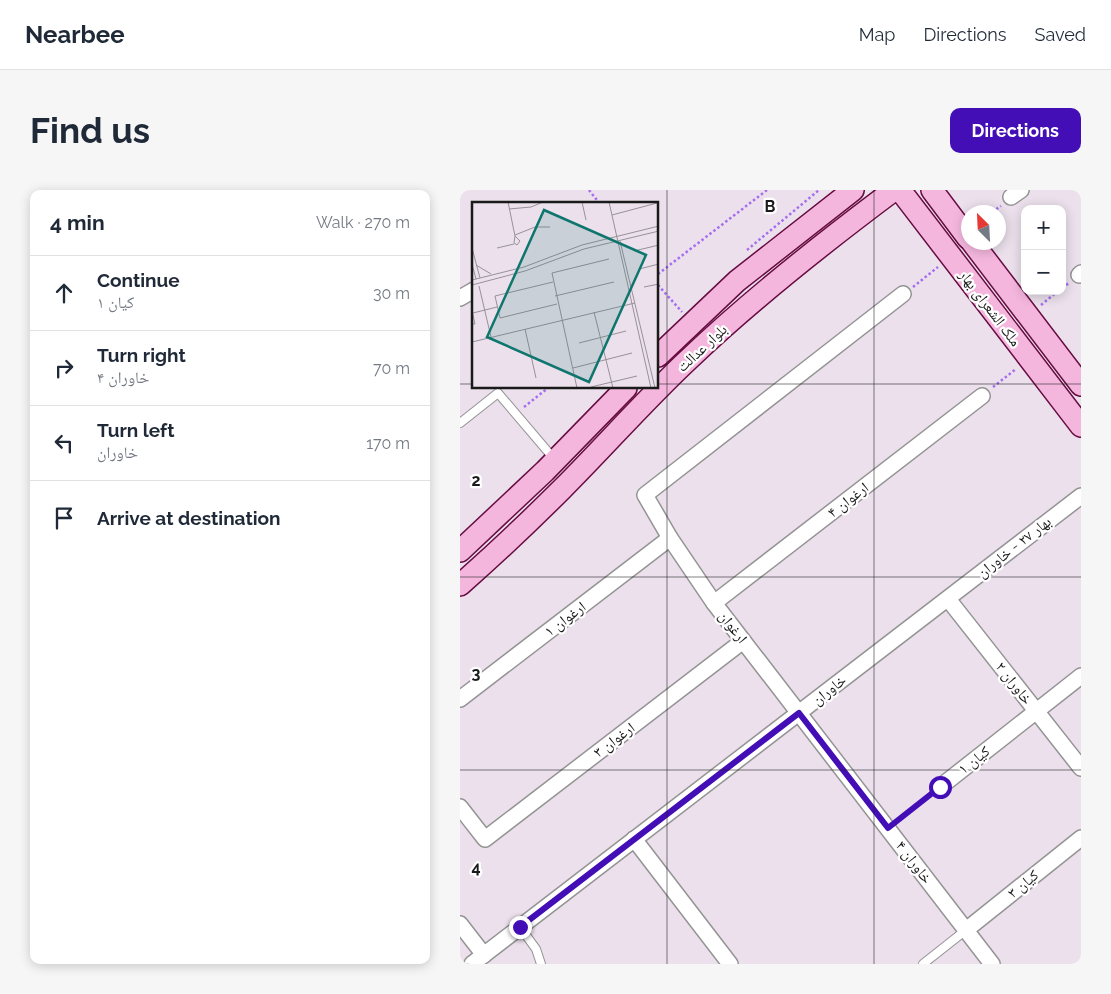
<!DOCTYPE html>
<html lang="en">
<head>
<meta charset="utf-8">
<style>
	:root { --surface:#fff; --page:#f6f6f7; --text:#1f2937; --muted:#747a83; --line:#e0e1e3; --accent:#440eb7 }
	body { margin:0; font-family:Raleway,"Noto Naskh Arabic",sans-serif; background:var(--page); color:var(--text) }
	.controls { position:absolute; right:15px; top:15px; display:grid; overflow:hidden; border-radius:10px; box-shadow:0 2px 12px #0003 }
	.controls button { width:45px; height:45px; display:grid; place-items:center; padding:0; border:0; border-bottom:1px solid var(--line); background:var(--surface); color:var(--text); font:25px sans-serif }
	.compass { position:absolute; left:501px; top:15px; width:45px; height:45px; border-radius:50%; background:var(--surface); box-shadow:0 2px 12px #0003; rotate:336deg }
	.stop { position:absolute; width:15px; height:15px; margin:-11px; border:4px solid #440eb7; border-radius:50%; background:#fff }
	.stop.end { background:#440eb7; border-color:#fff; box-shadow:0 1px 5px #0008 }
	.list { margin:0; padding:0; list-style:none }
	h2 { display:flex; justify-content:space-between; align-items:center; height:65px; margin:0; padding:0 20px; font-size:21px }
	h2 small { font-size:16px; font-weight:400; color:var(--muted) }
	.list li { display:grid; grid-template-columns:32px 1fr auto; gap:15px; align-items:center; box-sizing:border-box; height:75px; padding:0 20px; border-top:1px solid var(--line) }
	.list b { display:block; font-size:19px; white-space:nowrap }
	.list p { margin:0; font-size:16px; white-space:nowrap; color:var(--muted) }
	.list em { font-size:16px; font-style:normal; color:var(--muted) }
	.icon { flex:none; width:28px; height:28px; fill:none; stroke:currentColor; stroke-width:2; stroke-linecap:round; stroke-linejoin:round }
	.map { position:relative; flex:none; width:621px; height:774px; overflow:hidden; border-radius:10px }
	header { display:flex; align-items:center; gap:30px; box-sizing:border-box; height:70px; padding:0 25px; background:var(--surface); border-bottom:1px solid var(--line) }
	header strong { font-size:24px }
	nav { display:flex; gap:28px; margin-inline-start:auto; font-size:18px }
	.intro { display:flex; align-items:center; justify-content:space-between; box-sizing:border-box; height:120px; padding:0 30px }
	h1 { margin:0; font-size:35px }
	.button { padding:12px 22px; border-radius:10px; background:var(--accent); color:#fff; font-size:18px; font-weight:700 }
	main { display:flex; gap:30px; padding:0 30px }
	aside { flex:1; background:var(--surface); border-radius:10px; box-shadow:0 2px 12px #0003 }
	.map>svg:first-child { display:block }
</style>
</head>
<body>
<header>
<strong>Nearbee</strong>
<nav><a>Map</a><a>Directions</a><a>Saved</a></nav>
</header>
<div class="intro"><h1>Find us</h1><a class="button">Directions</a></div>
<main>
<aside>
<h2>4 min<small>Walk · 270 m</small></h2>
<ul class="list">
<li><svg class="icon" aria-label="ahead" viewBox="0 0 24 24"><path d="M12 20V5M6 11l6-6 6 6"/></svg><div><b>Continue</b><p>کیان ۱</p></div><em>30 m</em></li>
<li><svg class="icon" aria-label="right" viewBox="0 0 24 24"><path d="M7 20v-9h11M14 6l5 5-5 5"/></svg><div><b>Turn right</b><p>خاوران ۴</p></div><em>70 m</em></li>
<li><svg class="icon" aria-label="left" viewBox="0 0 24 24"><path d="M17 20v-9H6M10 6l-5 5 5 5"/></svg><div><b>Turn left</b><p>خاوران</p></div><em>170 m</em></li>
<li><svg class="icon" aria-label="arrive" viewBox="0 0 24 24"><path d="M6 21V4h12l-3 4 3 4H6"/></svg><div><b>Arrive at destination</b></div></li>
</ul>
</aside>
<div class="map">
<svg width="621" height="774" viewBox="0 0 621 774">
	<rect width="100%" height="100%" fill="#ebe0ec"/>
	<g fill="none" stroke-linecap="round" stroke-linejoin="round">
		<g stroke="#949494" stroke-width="10">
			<g id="lane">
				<polyline points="0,233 38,203 95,270"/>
				<polyline points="60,737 76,759 81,774"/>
				<polyline points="463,774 506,740"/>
			</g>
		</g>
		<g stroke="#949494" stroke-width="18">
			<g id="street">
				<polyline points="551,7 561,0"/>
				<polyline points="619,85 621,83"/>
				<polyline points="443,104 185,305 210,348 254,413 532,774"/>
				<polyline points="0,108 14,100"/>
				<polyline points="488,409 621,578"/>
				<polyline points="254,413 522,206"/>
				<polyline points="0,509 210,348"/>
				<polyline points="480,597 621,486"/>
				<polyline points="0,617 25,649 283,451"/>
				<polyline points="174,649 270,774"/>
				<polyline points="0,734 24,765"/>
				<polyline points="506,740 621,648"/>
				<polyline points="12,774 621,306"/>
			</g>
		</g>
		<g stroke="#670c40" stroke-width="24">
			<g id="secondary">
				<polyline points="440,0 621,236"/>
				<polyline points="472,0 508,48"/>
				<polyline points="512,52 621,195"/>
				<polyline points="198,166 277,91 393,0"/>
				<polyline points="0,361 85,281 166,198"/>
				<path d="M 0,395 C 35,364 69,332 102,299 C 145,256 185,210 229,169 C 293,108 363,53 434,0"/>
			</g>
		</g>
		<g stroke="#a56eef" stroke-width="2.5" stroke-dasharray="2.5 2.5" stroke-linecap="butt">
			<polyline points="129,0 140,14"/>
			<polyline points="532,22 541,16"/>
			<polyline points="287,60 359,0"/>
			<polyline points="198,84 307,0"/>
			<polyline points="198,95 222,122"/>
			<polyline points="453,97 478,77"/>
			<polyline points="602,98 609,93"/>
			<polyline points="581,115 598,101"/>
			<polyline points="533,197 556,179"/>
			<polyline points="64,217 88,198"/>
			<polyline points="439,630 470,605"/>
		</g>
		<use href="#lane" stroke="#fff" stroke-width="8"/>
		<use href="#street" stroke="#fff" stroke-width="15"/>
		<use href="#secondary" stroke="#f4b6dd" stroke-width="21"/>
	</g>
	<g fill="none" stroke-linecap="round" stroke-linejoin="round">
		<polyline stroke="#440eb7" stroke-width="6" points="60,737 339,523 428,638 480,597"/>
	</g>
	<path fill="none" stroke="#1a1a1a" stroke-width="1" stroke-opacity="0.55" d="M 207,0 L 207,774M 414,0 L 414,774M 0,194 L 14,194M 198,194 L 621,194M 0,387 L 621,387M 0,580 L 621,580"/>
	<g text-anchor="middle" stroke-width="4.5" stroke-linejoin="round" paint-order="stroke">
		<g font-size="15" fill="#1a1a1a" stroke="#fff">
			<text transform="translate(530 118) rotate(53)" y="5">ملک الشعرای بهار</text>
			<text transform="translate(242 158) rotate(-43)" y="5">بلوار عدالت</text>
			<text transform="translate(388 310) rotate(-38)" y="5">ارغوان ۴</text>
			<text transform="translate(554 357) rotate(-38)" y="5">بهار ۲۷ - خاوران</text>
			<text transform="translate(105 429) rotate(-37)" y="5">ارغوان ۱</text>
			<text transform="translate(273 437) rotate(52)" y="5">ارغوان</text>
			<text transform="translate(554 493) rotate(52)" y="5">خاوران ۲</text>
			<text transform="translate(369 500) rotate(-38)" y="5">خاوران</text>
			<text transform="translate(154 550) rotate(-37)" y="5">ارغوان ۳</text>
			<text transform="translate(514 570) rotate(-38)" y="5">کیان ۱</text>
			<text transform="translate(454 672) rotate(53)" y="5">خاوران ۴</text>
			<text transform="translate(563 694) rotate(-39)" y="5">کیان ۳</text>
		</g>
	</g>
	<g transform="translate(12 12)">
		<rect width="186" height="186" fill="#ebe0ec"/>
		<path fill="none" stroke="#979198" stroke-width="1" d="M 36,0 L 43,34 L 48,39 L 45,43 L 42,41 L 43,34M 110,0 L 114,18M 137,0 L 179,186M 37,7 L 59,5 L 71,0M 140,13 L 185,1M 43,33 L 63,25 L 78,25M 148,39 L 183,186M 0,46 L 8,76M 25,46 L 42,42M 162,49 L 187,43M 0,62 L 4,77M 4,63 L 19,72M 167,67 L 187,62M 0,78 L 52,65 L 110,43 L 187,24M 81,80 L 23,94 L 28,116 L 85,102M 0,83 L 53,69 L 112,47 L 187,29M 7,84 L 19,135M 172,85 L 187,82M 83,94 L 142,80M 0,109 L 3,122 L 0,122M 122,110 L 141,186M 1,111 L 25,105M 53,127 L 64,176M 0,140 L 163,101M 107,141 L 154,129M 101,166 L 160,151M 119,185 L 165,174M 105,186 L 80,71 L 137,57"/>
		<path fill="#0f766e" fill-opacity="0.15" stroke="#0f766e" stroke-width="2.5" d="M 72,8 L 174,53 L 117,180 L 15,135 Z"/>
		<rect width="186" height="186" fill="none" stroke="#1a1a1a" stroke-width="2.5"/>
	</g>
	<g font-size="16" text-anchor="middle" font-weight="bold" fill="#1a1a1a" stroke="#fff" stroke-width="4.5" stroke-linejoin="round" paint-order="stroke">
		<text x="310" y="22">B</text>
		<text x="16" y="296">2</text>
		<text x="16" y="489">3</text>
		<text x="16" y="683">4</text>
	</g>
</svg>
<div class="controls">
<button>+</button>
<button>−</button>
</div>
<svg class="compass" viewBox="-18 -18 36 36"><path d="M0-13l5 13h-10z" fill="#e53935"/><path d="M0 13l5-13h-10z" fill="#747a83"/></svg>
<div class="stop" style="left:480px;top:597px"></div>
<div class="stop end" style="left:60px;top:737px"></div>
</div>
</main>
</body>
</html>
